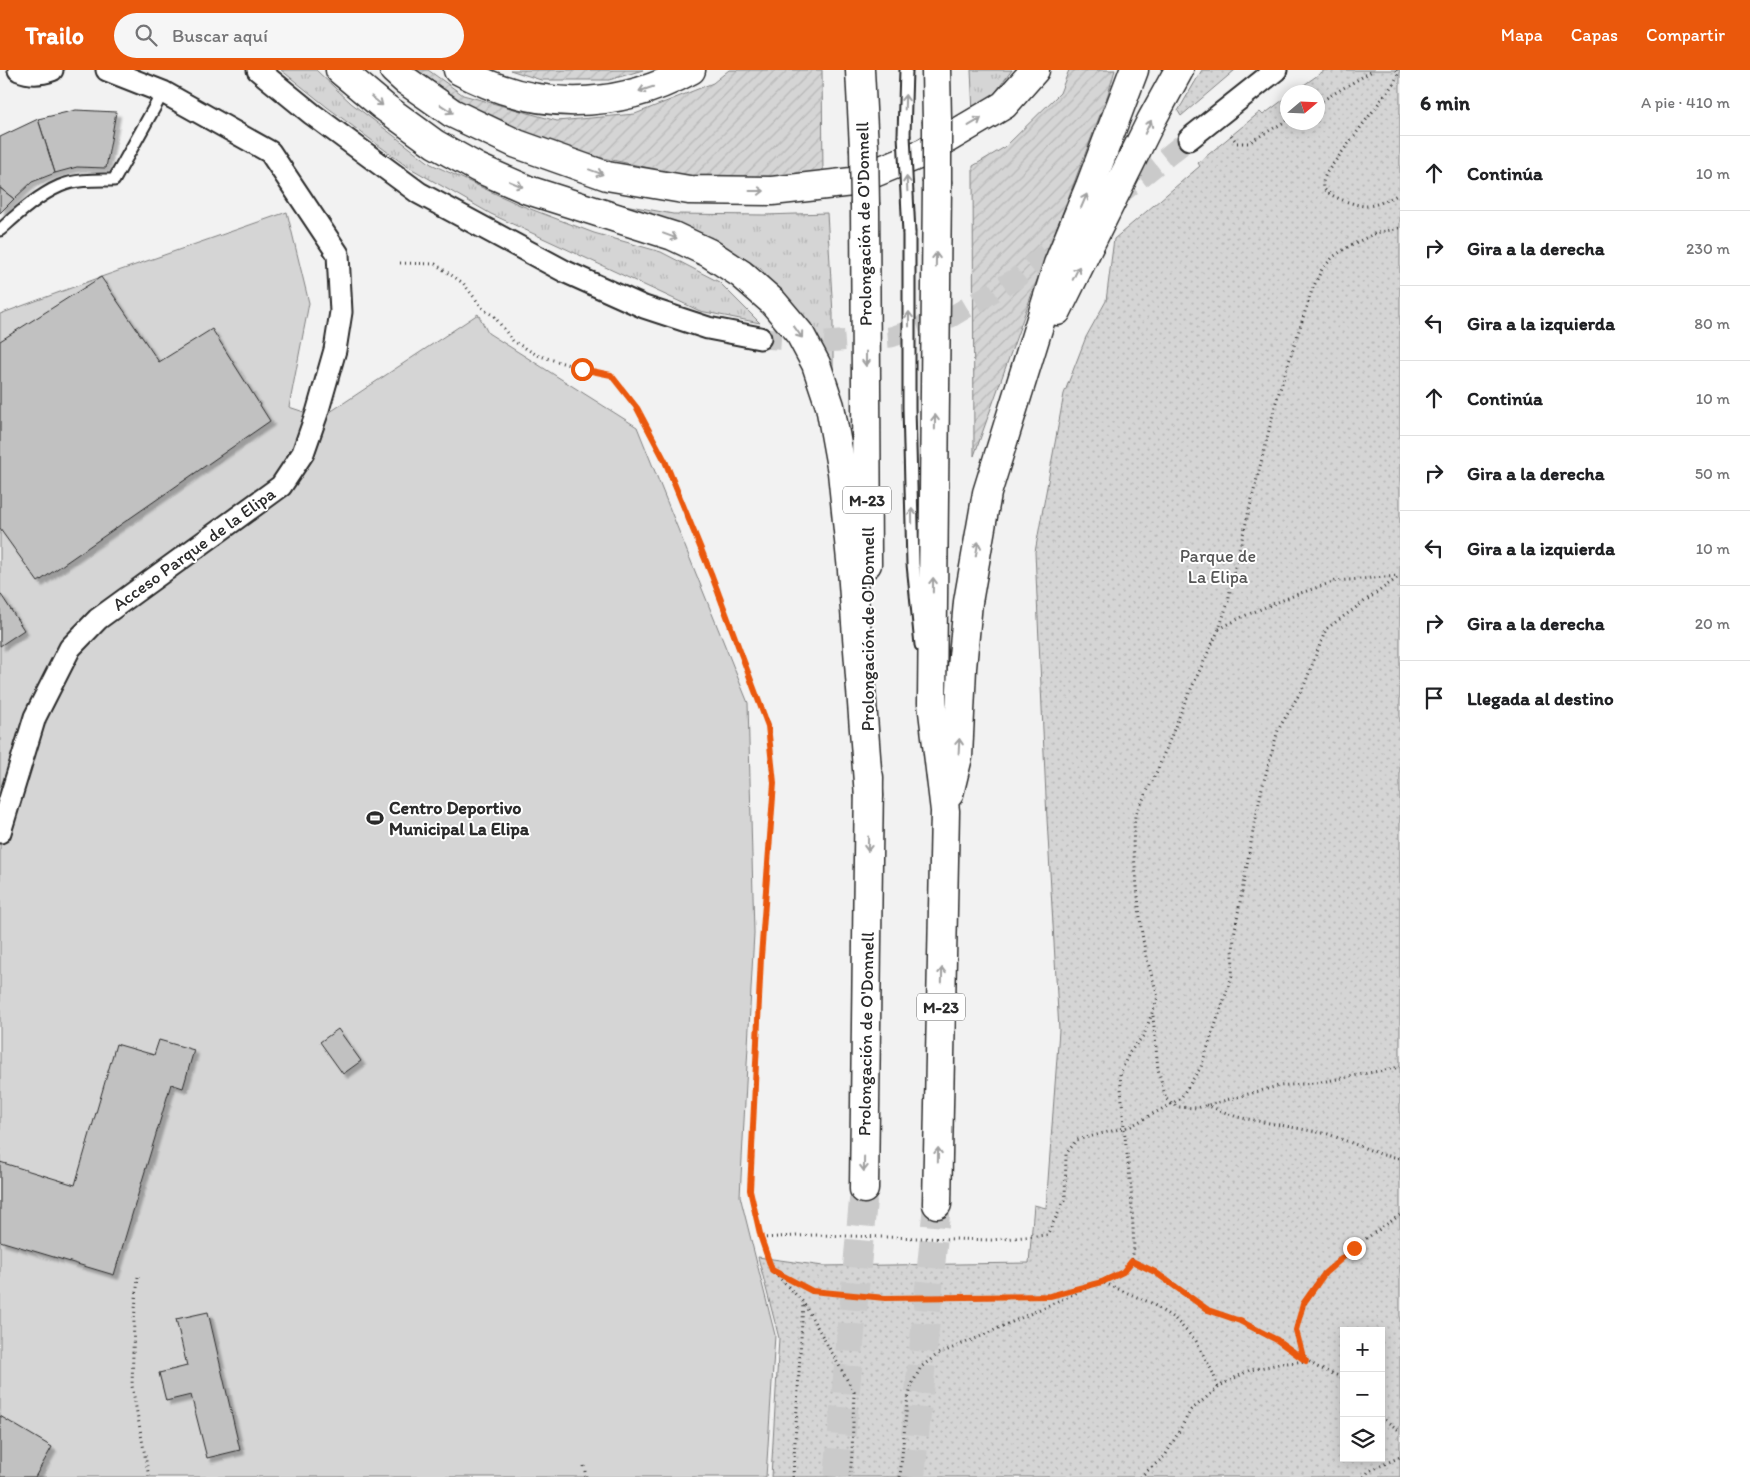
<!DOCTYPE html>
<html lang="es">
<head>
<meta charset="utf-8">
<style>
	:root { --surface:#fff; --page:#f6f6f6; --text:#202124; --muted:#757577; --line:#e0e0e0; --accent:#ea580c }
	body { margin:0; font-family:Itim,sans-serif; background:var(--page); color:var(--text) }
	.controls { position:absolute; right:15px; bottom:15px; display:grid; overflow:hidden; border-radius:0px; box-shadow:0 2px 12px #0003 }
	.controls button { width:45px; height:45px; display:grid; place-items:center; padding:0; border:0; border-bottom:1px solid var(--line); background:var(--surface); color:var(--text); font:25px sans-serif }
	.compass { position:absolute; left:1280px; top:15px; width:45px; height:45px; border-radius:50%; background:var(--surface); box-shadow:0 2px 12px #0003; rotate:71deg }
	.stop { position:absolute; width:15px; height:15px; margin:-11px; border:4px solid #ea580c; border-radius:50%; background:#fff }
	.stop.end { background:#ea580c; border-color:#fff; box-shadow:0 1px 5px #0008 }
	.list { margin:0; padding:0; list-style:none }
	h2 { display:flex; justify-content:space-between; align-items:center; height:65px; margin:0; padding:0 20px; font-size:21px }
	h2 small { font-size:16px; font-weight:400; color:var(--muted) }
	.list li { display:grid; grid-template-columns:32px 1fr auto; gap:15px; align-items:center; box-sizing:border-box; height:75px; padding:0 20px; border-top:1px solid var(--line) }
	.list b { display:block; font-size:19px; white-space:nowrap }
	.list em { font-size:16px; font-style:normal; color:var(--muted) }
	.icon { flex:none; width:28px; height:28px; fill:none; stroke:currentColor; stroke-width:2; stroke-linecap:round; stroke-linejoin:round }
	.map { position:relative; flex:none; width:1400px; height:1407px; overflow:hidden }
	header { display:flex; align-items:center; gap:30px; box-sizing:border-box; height:70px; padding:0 25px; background:var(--accent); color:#fff }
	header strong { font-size:24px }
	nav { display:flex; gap:28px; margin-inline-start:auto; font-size:18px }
	.search { width:350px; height:45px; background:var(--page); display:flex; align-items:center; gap:12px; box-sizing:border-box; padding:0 18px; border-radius:28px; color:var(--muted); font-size:19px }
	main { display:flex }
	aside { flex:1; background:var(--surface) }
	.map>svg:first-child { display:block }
</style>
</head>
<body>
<header>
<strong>Trailo</strong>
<div class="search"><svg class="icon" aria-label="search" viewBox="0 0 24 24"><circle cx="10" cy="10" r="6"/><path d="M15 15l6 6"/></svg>Buscar aquí</div>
<nav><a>Mapa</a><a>Capas</a><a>Compartir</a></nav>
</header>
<main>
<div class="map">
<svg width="1400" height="1407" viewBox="0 0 1400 1407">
	<defs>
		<pattern id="grass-tufts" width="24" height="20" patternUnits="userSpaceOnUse" patternTransform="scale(1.25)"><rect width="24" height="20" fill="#d5d5d5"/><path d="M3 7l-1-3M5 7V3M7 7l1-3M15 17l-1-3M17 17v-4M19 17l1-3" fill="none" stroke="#b7b7b7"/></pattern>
		<pattern id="park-dots" width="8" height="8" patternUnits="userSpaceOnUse" patternTransform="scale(1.25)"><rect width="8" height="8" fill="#d5d5d5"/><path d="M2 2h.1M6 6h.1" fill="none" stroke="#b7b7b7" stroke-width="1.8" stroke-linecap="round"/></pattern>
		<pattern id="garden-furrows" width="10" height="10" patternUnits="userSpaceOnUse" patternTransform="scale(1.25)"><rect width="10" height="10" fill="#d5d5d5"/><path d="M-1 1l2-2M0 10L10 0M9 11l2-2" fill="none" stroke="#b7b7b7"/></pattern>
		<filter id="shadow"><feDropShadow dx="4.5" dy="4.5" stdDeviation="1" flood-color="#0004"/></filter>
	</defs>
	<rect width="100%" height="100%" fill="#f2f2f2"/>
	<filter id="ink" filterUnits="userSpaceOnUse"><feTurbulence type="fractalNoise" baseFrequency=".02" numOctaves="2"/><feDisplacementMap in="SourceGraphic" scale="10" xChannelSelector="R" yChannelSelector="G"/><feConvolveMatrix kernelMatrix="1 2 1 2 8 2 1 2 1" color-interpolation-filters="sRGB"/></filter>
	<g filter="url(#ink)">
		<g fill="url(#grass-tufts)" stroke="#808080">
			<polygon points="281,0 316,0 351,33 431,94 520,135 594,163 661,182 719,212 760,253 700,241 491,144 405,95 327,37"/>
			<polygon points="971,0 1012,0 992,27 973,43"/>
			<polygon points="598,130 673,144 765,145 827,143 833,244 833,299 802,248 760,198 713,171"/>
		</g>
		<g fill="url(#park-dots)" stroke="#808080" fill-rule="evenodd">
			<polygon points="1202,0 1235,0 1181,46 1178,41"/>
			<path d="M 1325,0 L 1400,0 L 1400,1407 L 771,1407 L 779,1268 L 758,1187 L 823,1196 L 1029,1193 L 1034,1135 L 1046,1138 L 1059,960 L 1047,749 L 1035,482 L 1064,324 L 1086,267 L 1106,231 L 1114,169 L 1200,96 L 1198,93 L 1260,42 L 1263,45 L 1287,27 L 1288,52 L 1318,52 L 1318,22 L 1294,22 ZM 1344,1261 L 1381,1261 L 1381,1388 L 1344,1388 Z"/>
		</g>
		<g fill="url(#garden-furrows)" stroke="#808080">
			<polygon points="417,0 428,0 463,25 557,51 635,44 713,13 729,0 822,0 823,105 784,108 687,106 570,81 474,40"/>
			<polygon points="510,0 643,0 609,10 541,10"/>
			<polygon points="1069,0 1115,0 1108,24 1035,215 974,386 973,96 1005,77 1060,23"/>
		</g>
		<polygon fill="#d5d5d5" stroke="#808080" points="287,142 309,233 289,337 325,349 324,346 478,244 488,263 637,357 748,633 754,863 740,1126 775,1265 766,1407 0,1407 0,244 101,207"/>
		<g fill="#c1c1c1" stroke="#2b2b2b" filter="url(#shadow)">
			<polygon points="76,40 116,42 106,98 77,97 55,103 38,49"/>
			<polygon points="38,49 55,103 32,112 14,129 0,118 0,67"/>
			<polygon points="0,118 14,129 0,143"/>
			<polygon points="101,207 159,292 212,259 270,351 38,512 0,459 0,271"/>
			<polygon points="0,523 24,560 0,576"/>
			<polygon points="338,959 361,991 343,1004 320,972"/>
			<polygon points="159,970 194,980 183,1018 171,1014 114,1205 0,1171 0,1092 75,1115 116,974 154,985"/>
			<polygon points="208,1242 240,1380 207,1388 191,1325 166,1331 159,1303 187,1296 176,1249"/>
			<polygon points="0,1346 52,1377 35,1407 0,1407"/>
		</g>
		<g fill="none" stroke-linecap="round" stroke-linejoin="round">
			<g stroke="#cacaca" stroke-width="21" stroke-dasharray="21 11" stroke-linecap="butt">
				<polyline points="1115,128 1189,69"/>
				<polyline points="760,268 826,272 891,267 951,247 1015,209 1070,164"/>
			</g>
			<g stroke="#cacaca" stroke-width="28" stroke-dasharray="28 14" stroke-linecap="butt">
				<polyline points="838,1407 864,1119"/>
				<polyline points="911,1407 937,1134"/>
			</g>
			<g stroke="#2b2b2b" stroke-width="15">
				<g id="lane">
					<polyline points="904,65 906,0"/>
					<path d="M 0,160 C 18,144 37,126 60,116 C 76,109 97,110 114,110 L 163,22"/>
					<polyline points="909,163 909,337 913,494 921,575"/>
				</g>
			</g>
			<g stroke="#2b2b2b" stroke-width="25">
				<g id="street">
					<path d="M 19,0 C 31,5 41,4 52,0"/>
					<polyline points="258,0 312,44 419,123 566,202 644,237 708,258 760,268"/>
					<polyline points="1189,69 1276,0"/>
					<polyline points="0,762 35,647 70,578 98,549 281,416 303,383 317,343 335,280 341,242 338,184 270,82 163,22 107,0"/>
				</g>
			</g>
			<g stroke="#2b2b2b" stroke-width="31">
				<g id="highway">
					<polyline points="340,0 383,36 435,74 478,98 528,120 673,166 709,183 741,204 773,232 800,264 816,294 830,336 842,402 852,500 869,726"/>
					<polyline points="394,0 405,10 452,43 517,74 607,106 689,120 772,121 852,112 923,83 1004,35 1035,0"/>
					<path d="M 458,0 C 534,42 616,41 691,0"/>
					<polyline points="860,0 864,78"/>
					<polyline points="936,0 937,51"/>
					<polyline points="865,135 867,494"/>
					<polyline points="1057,241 1151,51 1179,0"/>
					<polyline points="949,724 958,687 962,598 968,532 987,423 1058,194 1090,116 1134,0"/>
					<polyline points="864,1119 869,707"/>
					<polyline points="937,1134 945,741 932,633 937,113"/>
				</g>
			</g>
			<g stroke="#2b2b2b" stroke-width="3" stroke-dasharray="1 4" stroke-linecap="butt">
				<path d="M 1396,0 L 1398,4 L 1394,13 L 1327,102 C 1325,106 1322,112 1323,117 C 1326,126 1357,136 1366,136 C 1377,136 1390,128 1400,124"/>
				<polyline points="1318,33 1374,0"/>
				<polyline points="1231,65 1237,73 1248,73 1288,50"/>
				<polyline points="400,193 435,194 463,213 484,240 494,246 513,271 537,285 582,299 611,305 637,338 665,391 712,506 768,656 774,713 761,887 750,1120 761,1168 772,1200 812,1221 885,1228 1050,1226 1102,1212 1151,1233 1175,1249 1196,1271 1213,1303 1218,1318"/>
				<polyline points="1219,559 1244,546 1295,525 1336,511 1398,506"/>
				<polyline points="1153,946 1158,999 1166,1029 1178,1037 1197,1038 1278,1016 1316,1013 1400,997"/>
				<polyline points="1206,1035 1237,1047 1328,1064 1383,1085 1400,1088"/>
				<polyline points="761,1168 814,1165 991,1170 1047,1165 1065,1130 1066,1084 1077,1070 1131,1056 1180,1029 1201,997 1232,906 1234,865 1252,767 1262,718 1278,660 1304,616 1326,559 1400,506"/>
				<polyline points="1132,1191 1155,1202 1208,1240 1240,1251 1277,1270 1317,1297 1341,1307 1344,1310"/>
				<polyline points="774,1202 803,1232 854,1322 852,1383 850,1407"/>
				<polyline points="138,1207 134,1250 132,1316 149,1407"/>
				<polyline points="1101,1212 1123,1202 1132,1191 1134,1177 1131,1118 1124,1058 1120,1004 1129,983 1144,965 1158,927 1146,886 1141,858 1133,775 1135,746 1158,699 1185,632 1219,559 1228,532 1233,505 1276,332 1312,220 1322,199 1334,186 1351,175 1376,163 1400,158"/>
				<path d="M 1306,1290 C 1302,1282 1297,1271 1296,1261 C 1296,1257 1298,1251 1300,1247 C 1313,1199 1362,1172 1400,1145"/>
				<polyline points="1381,1347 1400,1361"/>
				<polyline points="584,1396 586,1407"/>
				<polyline points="793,1407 803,1233"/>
				<polyline points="900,1407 907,1333 912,1314 921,1297 938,1284 977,1268 1093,1215"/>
				<polyline points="1140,1407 1165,1386 1191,1340 1223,1314 1250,1300 1279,1294 1306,1291"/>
				<polyline points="1364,1407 1369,1401 1400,1387"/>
			</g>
			<use href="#lane" stroke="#fff" stroke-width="11"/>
			<use href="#street" stroke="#fff" stroke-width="21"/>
			<use href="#highway" stroke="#fff" stroke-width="28"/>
			<g stroke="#2b2b2b" stroke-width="15" stroke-linecap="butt">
				<polyline id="lane-bridge" points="904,65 909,163"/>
			</g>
			<g stroke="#2b2b2b" stroke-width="31" stroke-linecap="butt">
				<g id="highway-bridge">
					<polyline points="937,51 937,113"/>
					<polyline points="864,78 865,135"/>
				</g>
			</g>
			<use href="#lane-bridge" stroke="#fff" stroke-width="11"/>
			<use href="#highway-bridge" stroke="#fff" stroke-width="28"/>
		</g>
		<defs><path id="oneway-shaft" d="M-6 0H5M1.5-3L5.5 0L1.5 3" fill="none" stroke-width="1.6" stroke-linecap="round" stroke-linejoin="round" transform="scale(1.25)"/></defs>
		<g stroke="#a0a0a0">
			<use href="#oneway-shaft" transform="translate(646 19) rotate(162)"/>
			<use href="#oneway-shaft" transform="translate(377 31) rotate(39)"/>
			<use href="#oneway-shaft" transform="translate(905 32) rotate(-88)"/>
			<use href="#oneway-shaft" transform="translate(447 39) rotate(33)"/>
			<use href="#oneway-shaft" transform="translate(975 52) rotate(-31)"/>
			<use href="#oneway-shaft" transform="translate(1148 57) rotate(-64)"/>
			<use href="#oneway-shaft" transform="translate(596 102) rotate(20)"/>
			<use href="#oneway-shaft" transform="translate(516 114) rotate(23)"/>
			<use href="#oneway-shaft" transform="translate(907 114) rotate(-93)"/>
			<use href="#oneway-shaft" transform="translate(757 121)"/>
			<use href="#oneway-shaft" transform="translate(1084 131) rotate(-67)"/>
			<use href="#oneway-shaft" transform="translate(670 166) rotate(20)"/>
			<use href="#oneway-shaft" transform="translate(936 190) rotate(-89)"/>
			<use href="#oneway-shaft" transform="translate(1076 203) rotate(-64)"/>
			<use href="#oneway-shaft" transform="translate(909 249) rotate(-90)"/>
			<use href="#oneway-shaft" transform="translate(798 262) rotate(54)"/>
			<use href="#oneway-shaft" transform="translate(866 289) rotate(90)"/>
			<use href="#oneway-shaft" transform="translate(935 352) rotate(-89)"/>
			<use href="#oneway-shaft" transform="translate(912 446) rotate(-91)"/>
			<use href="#oneway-shaft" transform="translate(977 479) rotate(-80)"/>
			<use href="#oneway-shaft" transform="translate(933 515) rotate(-89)"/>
			<use href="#oneway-shaft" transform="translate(959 676) rotate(-87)"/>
			<use href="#oneway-shaft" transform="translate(868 774) rotate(91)"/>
			<use href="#oneway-shaft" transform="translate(942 905) rotate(-89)"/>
			<use href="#oneway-shaft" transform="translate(938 1085) rotate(-89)"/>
			<use href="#oneway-shaft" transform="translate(864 1094) rotate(91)"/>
		</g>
	</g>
	<g fill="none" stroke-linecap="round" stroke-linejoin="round" filter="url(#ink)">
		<polyline stroke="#ea580c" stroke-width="6" points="582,299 611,305 637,338 665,391 712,506 768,656 774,713 761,887 750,1120 761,1168 772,1200 812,1221 885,1228 1050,1226 1102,1212 1123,1202 1132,1191 1155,1202 1208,1240 1240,1251 1277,1270 1306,1291 1302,1283 1296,1260 1303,1234 1325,1203 1354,1178"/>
	</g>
	<defs>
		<g id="stadium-bare" transform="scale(1.35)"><path d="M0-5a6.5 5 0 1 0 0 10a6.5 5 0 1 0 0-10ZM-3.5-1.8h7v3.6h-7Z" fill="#2b2b2b" stroke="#fff" stroke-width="2.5" paint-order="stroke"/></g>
	</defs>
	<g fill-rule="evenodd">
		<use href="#stadium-bare" x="375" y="748"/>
	</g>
	<g text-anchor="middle" stroke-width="4" stroke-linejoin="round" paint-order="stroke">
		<g fill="#fff" stroke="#6b6b6b" stroke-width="1">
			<rect x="843" y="416.5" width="48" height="27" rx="4"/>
			<rect x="917" y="923.5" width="48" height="27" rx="4"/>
		</g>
		<g font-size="16" font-weight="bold" fill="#2b2b2b">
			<text x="867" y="436">M-23</text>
			<text x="941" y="943">M-23</text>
		</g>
		<g font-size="18" fill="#2b2b2b" stroke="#fff">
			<text transform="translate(864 154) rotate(-91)" y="6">Prolongación de O'Donnell</text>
			<text transform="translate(194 479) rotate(-36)" y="6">Acceso Parque de la Elipa</text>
			<text transform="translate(868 559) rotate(-90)" y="6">Prolongación de O'Donnell</text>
			<text transform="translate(866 964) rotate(-89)" y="6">Prolongación de O'Donnell</text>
		</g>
		<g font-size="18" fill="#565656" stroke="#fff">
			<text x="1218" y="492">Parque de<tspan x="1218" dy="21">La Elipa</tspan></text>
		</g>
		<g font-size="18" font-weight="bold" fill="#2b2b2b" stroke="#fff" text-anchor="start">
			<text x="389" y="744">Centro Deportivo<tspan x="389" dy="21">Municipal La Elipa</tspan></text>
		</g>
	</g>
</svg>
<div class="controls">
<button>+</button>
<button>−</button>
<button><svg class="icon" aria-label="layers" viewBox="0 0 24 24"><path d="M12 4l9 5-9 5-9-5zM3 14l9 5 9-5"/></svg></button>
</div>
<svg class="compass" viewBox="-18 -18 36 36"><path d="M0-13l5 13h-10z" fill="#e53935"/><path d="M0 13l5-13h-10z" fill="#757577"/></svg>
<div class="stop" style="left:582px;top:299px"></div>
<div class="stop end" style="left:1354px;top:1178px"></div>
</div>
<aside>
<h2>6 min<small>A pie · 410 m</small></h2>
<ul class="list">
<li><svg class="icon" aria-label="ahead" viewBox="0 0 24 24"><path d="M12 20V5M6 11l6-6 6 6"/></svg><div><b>Continúa</b></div><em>10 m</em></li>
<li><svg class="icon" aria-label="right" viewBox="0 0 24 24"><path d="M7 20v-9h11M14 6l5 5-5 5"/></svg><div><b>Gira a la derecha</b></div><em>230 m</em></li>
<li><svg class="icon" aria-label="left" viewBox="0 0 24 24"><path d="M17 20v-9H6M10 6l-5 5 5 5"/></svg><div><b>Gira a la izquierda</b></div><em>80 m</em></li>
<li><svg class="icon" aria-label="ahead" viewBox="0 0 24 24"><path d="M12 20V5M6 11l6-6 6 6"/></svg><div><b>Continúa</b></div><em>10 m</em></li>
<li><svg class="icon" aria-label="right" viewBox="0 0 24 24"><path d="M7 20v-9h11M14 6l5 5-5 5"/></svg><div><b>Gira a la derecha</b></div><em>50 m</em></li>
<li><svg class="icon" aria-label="left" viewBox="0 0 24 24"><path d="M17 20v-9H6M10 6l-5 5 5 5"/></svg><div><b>Gira a la izquierda</b></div><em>10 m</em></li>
<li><svg class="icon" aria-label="right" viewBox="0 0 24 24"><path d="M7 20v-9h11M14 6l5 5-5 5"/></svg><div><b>Gira a la derecha</b></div><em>20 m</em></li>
<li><svg class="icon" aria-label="arrive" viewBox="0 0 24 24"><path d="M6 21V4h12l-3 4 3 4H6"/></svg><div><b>Llegada al destino</b></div></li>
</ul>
</aside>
</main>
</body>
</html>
